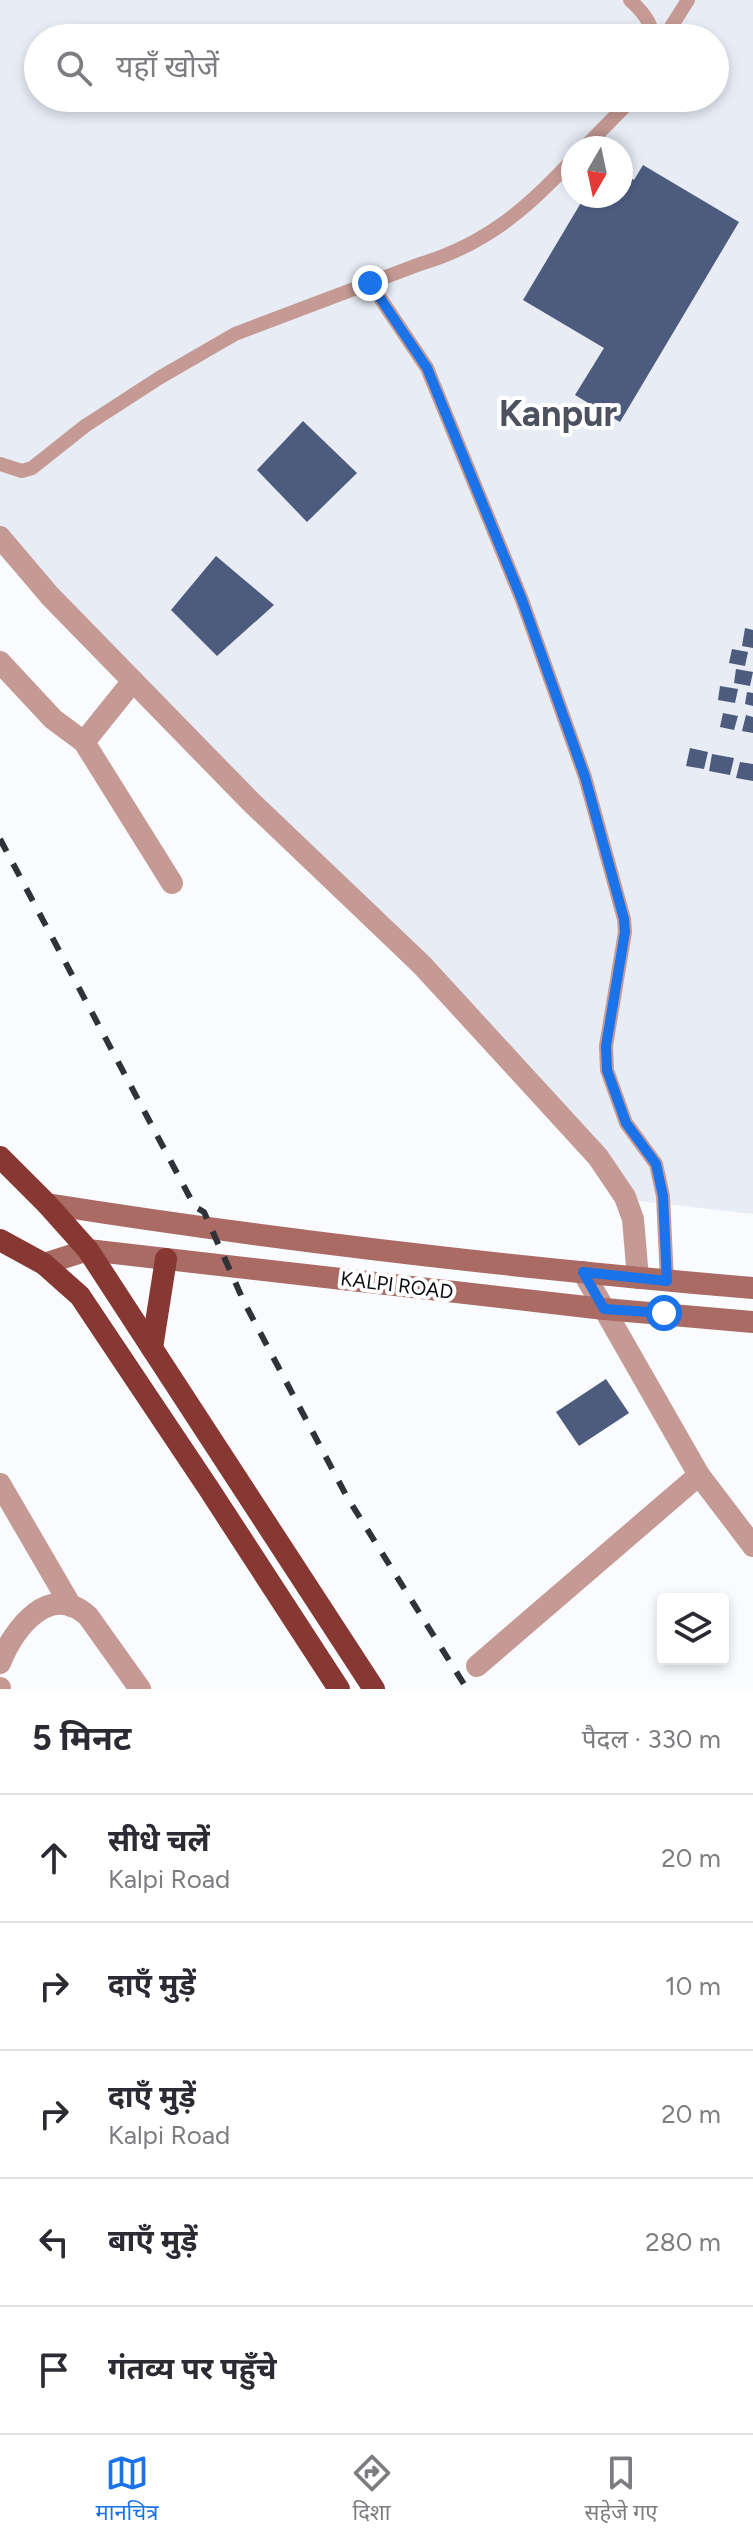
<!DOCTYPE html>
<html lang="hi">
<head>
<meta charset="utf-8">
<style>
	:root { --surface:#fff; --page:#f2f2f3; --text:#2b2b33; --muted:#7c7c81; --line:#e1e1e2; --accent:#1a73e8 }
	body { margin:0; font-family:Figtree,"Noto Sans Devanagari",sans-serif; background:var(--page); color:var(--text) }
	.controls { position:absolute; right:24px; bottom:24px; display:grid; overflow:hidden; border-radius:8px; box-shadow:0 4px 12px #0003 }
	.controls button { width:72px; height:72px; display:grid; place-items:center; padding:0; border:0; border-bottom:2px solid var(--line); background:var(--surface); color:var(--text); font:40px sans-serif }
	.compass { position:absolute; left:561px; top:136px; width:72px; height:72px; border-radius:50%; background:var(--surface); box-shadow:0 4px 12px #0003; rotate:189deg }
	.stop { position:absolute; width:24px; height:24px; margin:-18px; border:6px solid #1a73e8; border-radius:50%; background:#fff }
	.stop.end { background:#1a73e8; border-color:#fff; box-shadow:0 2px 8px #0008 }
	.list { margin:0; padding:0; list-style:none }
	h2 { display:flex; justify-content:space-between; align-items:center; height:104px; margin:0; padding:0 32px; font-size:34px }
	h2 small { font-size:26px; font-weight:400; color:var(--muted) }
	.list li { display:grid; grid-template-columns:52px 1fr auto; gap:24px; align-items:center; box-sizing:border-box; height:128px; padding:0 32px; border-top:2px solid var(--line) }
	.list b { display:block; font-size:30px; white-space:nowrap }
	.list p { margin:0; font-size:26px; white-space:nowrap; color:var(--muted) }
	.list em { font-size:26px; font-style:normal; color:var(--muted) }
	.icon { flex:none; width:44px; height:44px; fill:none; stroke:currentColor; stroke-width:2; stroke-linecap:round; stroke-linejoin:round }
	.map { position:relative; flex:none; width:753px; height:1689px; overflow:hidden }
	.search { position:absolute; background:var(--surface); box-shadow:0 4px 12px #0003; left:24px; right:24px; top:24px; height:88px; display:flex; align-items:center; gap:20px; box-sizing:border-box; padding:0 28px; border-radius:44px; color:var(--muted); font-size:30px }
	.sheet { height:744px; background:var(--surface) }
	nav { display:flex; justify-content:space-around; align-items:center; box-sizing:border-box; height:112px; border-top:2px solid var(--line); background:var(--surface); font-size:22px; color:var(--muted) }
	nav a { display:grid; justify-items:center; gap:4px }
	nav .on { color:var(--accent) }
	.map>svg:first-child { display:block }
</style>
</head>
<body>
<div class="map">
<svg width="753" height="1689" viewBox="0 0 753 1689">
	<rect width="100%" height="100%" fill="#fafbff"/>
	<path fill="#e7ecf5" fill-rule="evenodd" d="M 0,0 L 753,0 L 753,1214 L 639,1201 L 0,556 ZM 38,38 L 715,38 L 715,98 L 38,98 ZM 573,148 L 621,148 L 621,196 L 573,196 Z"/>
	<g fill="#4c5b7e">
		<polygon points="643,165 739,222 620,422 575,395 604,348 523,300 585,196 621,196 621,172 634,180"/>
		<polygon points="303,421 357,473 307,522 257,470"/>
		<polygon points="216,556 274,605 217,656 171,610"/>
		<polygon points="745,628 753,630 753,648 742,646"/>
		<polygon points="732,649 748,652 745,666 729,663"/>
		<polygon points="736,669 753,672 750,686 734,683"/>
		<polygon points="720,686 738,689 735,703 718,700"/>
		<polygon points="747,692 753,693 753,706 745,704"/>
		<polygon points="723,713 738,716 734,730 720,727"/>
		<polygon points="746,715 753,717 753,733 742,731"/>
		<polygon points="690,748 708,752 704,769 686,766"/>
		<polygon points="712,754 734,758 730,775 709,771"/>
		<polygon points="740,762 753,764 753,781 736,778"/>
		<polygon points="606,1379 629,1413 579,1446 556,1412"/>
	</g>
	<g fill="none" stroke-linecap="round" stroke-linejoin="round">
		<g stroke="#c69a94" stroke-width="14">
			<path d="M 630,0 C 641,10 652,22 653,38"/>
			<polyline points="664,38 688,0"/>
			<polyline points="584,148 633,98"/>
			<polyline points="370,283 427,368 522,600 585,777 624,919 625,932 606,1046 607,1070 626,1123 656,1164 663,1196 667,1281"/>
			<path d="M 0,464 L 22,471 L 32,468 L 85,426 L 159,378 L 235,334 L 420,264 C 485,245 528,208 573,159"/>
		</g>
		<g stroke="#c69a94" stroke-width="22">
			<polyline points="0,537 50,596 251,802 422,965 598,1157 625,1197 633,1219 638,1278"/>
			<polyline points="0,662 53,719 84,742 133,681"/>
			<polyline points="84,742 172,883"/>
			<polyline points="583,1272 699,1475 753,1546"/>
			<polyline points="0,1484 71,1606"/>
			<path d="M 0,1663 C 14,1629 49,1581 88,1616 L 140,1689"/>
			<polyline points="477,1666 699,1475"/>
			<polyline points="0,1688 0,1689"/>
		</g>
		<g stroke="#a96b63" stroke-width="22">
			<path d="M 47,1204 C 281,1241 517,1268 753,1288"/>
			<polyline points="44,1264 88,1250 604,1309 753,1322"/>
		</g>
		<g stroke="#883832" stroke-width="22">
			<polyline points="0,1157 47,1204 88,1250 374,1689"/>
			<polyline points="0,1240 44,1264 80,1296 209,1489 339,1689"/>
			<polyline points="152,1348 166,1259"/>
		</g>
		<polyline stroke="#2f3237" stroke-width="6" stroke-dasharray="14 14" stroke-linecap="butt" points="0,839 195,1207 204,1212 244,1302 347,1497 467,1689"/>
	</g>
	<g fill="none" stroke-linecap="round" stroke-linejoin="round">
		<polyline stroke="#1a73e8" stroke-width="10" points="370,283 427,368 522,600 585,777 624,919 625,932 606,1046 607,1070 626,1123 656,1164 663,1196 667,1281 583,1272 604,1309 664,1313"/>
	</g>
	<g text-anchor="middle" stroke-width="8" stroke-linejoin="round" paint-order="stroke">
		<g font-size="20" fill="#090c11" stroke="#fff">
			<text transform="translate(397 1285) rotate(7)" y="7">KALPI ROAD</text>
		</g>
		<g font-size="36" font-weight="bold" fill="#4c525f" stroke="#fff">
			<text x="558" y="426">Kanpur</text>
		</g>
	</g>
</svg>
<div class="controls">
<button><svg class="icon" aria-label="layers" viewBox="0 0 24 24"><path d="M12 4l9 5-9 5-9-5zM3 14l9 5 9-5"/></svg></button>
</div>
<svg class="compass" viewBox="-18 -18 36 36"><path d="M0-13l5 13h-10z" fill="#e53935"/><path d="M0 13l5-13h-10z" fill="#7c7c81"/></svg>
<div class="stop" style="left:664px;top:1313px"></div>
<div class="stop end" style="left:370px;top:283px"></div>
<div class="search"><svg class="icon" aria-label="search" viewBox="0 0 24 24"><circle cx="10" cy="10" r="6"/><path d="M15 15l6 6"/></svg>यहाँ खोजें</div>
</div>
<section class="sheet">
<h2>5 मिनट<small>पैदल · 330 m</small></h2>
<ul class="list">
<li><svg class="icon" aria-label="ahead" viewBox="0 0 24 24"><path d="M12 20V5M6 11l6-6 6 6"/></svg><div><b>सीधे चलें</b><p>Kalpi Road</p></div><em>20 m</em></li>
<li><svg class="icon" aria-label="right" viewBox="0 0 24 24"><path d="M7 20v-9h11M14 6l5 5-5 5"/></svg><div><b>दाएँ मुड़ें</b></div><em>10 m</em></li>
<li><svg class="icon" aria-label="right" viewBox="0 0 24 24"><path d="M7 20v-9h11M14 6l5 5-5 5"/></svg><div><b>दाएँ मुड़ें</b><p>Kalpi Road</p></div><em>20 m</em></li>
<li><svg class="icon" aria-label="left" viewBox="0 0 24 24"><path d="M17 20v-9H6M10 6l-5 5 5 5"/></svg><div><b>बाएँ मुड़ें</b></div><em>280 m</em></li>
<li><svg class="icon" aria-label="arrive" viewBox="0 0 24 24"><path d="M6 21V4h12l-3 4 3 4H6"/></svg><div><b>गंतव्य पर पहुँचे</b></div></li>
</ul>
</section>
<nav>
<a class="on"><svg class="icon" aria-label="map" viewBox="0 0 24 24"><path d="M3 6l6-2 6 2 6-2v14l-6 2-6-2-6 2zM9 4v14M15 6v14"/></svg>मानचित्र</a>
<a><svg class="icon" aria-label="directions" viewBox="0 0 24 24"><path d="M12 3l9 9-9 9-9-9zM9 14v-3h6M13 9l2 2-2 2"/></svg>दिशा</a>
<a><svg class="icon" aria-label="saved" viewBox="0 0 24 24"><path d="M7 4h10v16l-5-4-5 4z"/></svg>सहेजे गए</a>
</nav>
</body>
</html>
